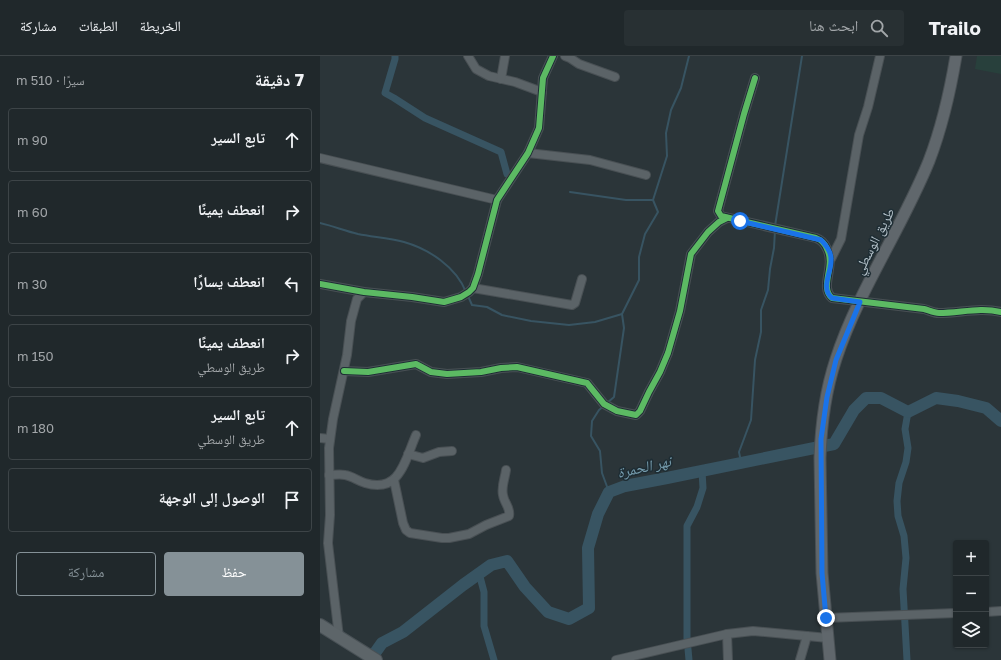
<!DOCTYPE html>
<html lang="ar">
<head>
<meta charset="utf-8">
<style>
	:root { --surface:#20282b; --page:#283033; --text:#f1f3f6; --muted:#a2a6a9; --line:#3d4447; --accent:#859197 }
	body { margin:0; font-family:"Golos Text","Noto Naskh Arabic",sans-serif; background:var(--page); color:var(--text); direction:rtl }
	.controls { position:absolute; right:12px; bottom:12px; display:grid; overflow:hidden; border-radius:4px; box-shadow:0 1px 3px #0004 }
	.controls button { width:36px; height:36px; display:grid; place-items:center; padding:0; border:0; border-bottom:1px solid var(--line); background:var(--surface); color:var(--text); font:20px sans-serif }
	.stop { position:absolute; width:12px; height:12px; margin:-9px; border:3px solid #1a73e8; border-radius:50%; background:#fff }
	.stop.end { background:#1a73e8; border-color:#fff; box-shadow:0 1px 4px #0008 }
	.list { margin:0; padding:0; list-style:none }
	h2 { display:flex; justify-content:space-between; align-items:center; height:52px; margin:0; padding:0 16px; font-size:17px }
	h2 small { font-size:13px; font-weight:400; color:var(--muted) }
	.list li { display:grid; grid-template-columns:26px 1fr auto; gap:12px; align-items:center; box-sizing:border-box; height:64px; margin:0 8px 8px; padding:0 8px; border:1px solid var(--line); border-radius:4px }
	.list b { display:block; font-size:15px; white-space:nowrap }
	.list p { margin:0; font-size:13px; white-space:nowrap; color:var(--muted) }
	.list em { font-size:13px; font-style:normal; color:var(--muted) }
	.actions { display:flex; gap:8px; padding:12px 16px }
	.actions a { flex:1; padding:9px 0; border:1px solid var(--accent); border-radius:4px; text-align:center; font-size:14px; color:var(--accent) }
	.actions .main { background:var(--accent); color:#fff }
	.icon { flex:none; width:22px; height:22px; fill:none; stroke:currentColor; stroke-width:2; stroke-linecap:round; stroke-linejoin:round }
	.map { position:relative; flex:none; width:681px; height:604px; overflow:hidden; direction:ltr }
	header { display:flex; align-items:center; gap:24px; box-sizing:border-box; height:56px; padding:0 20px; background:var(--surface); border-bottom:1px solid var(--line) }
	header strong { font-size:19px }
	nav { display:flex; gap:22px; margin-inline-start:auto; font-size:14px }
	.search { width:280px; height:36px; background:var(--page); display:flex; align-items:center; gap:10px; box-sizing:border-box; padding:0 14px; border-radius:4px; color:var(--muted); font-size:15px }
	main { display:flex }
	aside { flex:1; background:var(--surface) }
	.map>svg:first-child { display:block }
</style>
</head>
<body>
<header>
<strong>Trailo</strong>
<div class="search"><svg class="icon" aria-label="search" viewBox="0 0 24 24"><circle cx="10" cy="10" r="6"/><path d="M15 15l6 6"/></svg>ابحث هنا</div>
<nav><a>الخريطة</a><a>الطبقات</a><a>مشاركة</a></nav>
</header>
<main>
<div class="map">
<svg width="681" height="604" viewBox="0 0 681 604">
	<rect width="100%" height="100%" fill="#2b3539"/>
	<polygon fill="#28403c" points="657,0 681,0 681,18 655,13"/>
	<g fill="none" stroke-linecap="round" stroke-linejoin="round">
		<g stroke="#385462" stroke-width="2">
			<polyline points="250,136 306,144 333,144"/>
			<path d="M 0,167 C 13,170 25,175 38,178 C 53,181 69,182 84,186 C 109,193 136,211 146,236"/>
			<polyline points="455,170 482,0"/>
			<polyline points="148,240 152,249 167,251 182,259 211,265 249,269 275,266 302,258"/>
			<polyline points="287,347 294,341 304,272 302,258 319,224 319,201 325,178 338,156 333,144 347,100 346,77 351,54 361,32 369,0"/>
			<polyline points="284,350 279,354 272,365 271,380 280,395 282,417 289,436"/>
			<polyline points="421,406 419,396 431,364 435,304 441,276 441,254 448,234 450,213 454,192 455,174"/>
		</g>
		<g stroke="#385462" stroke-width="7">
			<polyline points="75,0 75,3 65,37 74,42 105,62 181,96 187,118"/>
			<polyline points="159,517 164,536 164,570 174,604"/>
			<polyline points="367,583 367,470 377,451 383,432 382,415"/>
			<polyline points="368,593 369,604"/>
			<polyline points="587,604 583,533 586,502 584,480 578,460 577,445 579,427 586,406 588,392 585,373 588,356"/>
		</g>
		<polyline stroke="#385462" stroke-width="12" points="50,604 62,587 83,576 143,529 171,509 187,505 205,531 228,556 249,563 269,552 268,492 278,458 289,436 305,430 347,422 514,388 534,354 546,342 561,342 588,356 616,342 638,345 666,352 681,365"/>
		<g stroke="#495054" stroke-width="10">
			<g id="street">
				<polyline points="148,0 156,13 169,20 195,26 222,36"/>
				<polyline points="245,0 250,2 259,8 295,21"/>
				<path d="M 435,22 L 424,58 L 398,155 L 401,160 L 496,182 C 502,184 505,188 507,193 C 516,210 499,231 512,242 L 604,253 C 608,254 614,257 619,257 C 640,257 660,251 681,256"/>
				<polyline points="181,23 185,0"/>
				<polyline points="208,97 270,104 326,119"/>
				<polyline points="0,102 177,144"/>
				<polyline points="511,203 521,183 539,79 548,51 560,0"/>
				<polyline points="0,228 44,236 92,241 124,246 141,241 149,236 153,232 158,218 177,144 208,97 219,72 223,22 233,0"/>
				<polyline points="153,232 252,249 255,247 262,223"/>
				<polyline points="24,315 48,316 96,308 111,316 127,318 161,316 181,312 197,311 267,327 284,348 297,355 316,359 320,355 329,336 340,316 348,297 360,255 371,198 388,176 399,166 407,162"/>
				<polyline points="0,382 10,383"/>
				<polyline points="88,398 103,402 119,396 132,395"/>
				<path d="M 9,419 C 14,419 20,418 25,419 C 32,420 38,425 45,427 C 80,438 85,404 96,379"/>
				<path d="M 74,424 L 83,467 L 86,474 L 90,477 L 122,482 L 129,482 L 149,478 L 166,469 L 189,460 C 191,452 184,447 183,439 C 181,431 185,422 186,414"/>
				<polyline points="666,556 681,555"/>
				<polyline points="506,562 636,557"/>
				<polyline points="407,578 408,604"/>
				<polyline points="19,581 8,487 10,459 9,392 13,363 27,299 31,265 37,243 44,236"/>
				<polyline points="296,604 407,578 433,575 508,582"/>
				<polyline points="480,604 487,580"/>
			</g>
		</g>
		<g stroke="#495054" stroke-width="13">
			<path id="secondary" d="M 510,604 L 502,517 L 500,402 C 501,370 506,333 516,303 C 538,235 582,172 609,105 C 622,71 630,36 636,0"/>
		</g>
		<g stroke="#495156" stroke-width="14">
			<polyline id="primary" points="0,569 56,604"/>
		</g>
		<use href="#street" stroke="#5b6367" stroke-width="8"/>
		<use href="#secondary" stroke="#60676c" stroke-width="11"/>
		<use href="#primary" stroke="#5d6569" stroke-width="12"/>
		<g stroke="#1e2d34" stroke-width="8">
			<g id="cycleway">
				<path d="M 435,22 L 424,58 L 398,155 L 401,160 L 496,182 C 502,184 505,188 507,193 C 516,210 499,231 512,242 L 604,253 C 608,254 614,257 619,257 C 640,257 660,251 681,256"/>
				<polyline points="0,228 44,236 92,241 124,246 141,241 149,236 153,232 158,218 177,144 208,97 219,72 223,22 233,0"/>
				<polyline points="24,315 48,316 96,308 111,316 127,318 161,316 181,312 197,311 267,327 284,348 297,355 316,359 320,355 329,336 340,316 348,297 360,255 371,198 388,176 399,166 407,162"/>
			</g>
		</g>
		<use href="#cycleway" stroke="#5cba63" stroke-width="6"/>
	</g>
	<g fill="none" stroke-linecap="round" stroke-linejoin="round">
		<path stroke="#1a73e8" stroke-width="5" d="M 420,165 L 501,184 C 505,188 511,196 511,203 C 512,216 500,232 512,242 L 540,246 L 516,304 L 507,341 L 501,383 L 502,517 L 506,562"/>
	</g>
	<g text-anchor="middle" stroke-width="3" stroke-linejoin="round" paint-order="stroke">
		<g font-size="14" fill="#b5c2ca" stroke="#1e2d34">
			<text transform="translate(554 185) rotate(-63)" y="5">طريق الوسطي</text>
		</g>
		<g font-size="15" font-style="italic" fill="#759bac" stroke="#1e2d34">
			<text transform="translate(324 411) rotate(-13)" y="5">نهر الحمرة</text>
		</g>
	</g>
</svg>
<div class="controls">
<button>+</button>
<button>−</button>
<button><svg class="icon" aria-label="layers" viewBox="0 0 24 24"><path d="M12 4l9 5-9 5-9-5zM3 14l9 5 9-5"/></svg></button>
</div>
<div class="stop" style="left:420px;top:165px"></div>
<div class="stop end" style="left:506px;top:562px"></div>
</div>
<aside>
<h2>7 دقيقة<small>سيرًا · 510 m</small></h2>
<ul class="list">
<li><svg class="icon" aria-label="ahead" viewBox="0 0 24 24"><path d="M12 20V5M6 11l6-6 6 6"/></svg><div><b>تابع السير</b></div><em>90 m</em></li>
<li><svg class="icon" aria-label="right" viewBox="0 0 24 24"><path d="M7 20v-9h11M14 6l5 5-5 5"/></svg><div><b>انعطف يمينًا</b></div><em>60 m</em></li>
<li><svg class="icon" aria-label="left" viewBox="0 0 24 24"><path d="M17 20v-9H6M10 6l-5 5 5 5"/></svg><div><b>انعطف يسارًا</b></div><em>30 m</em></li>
<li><svg class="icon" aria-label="right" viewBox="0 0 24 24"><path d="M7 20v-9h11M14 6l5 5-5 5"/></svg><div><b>انعطف يمينًا</b><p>طريق الوسطي</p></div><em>150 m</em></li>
<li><svg class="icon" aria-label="ahead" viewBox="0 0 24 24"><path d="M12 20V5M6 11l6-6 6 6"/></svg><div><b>تابع السير</b><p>طريق الوسطي</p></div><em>180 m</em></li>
<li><svg class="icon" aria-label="arrive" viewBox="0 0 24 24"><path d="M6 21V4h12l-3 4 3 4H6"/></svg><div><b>الوصول إلى الوجهة</b></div></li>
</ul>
<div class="actions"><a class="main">حفظ</a><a>مشاركة</a></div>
</aside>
</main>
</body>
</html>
